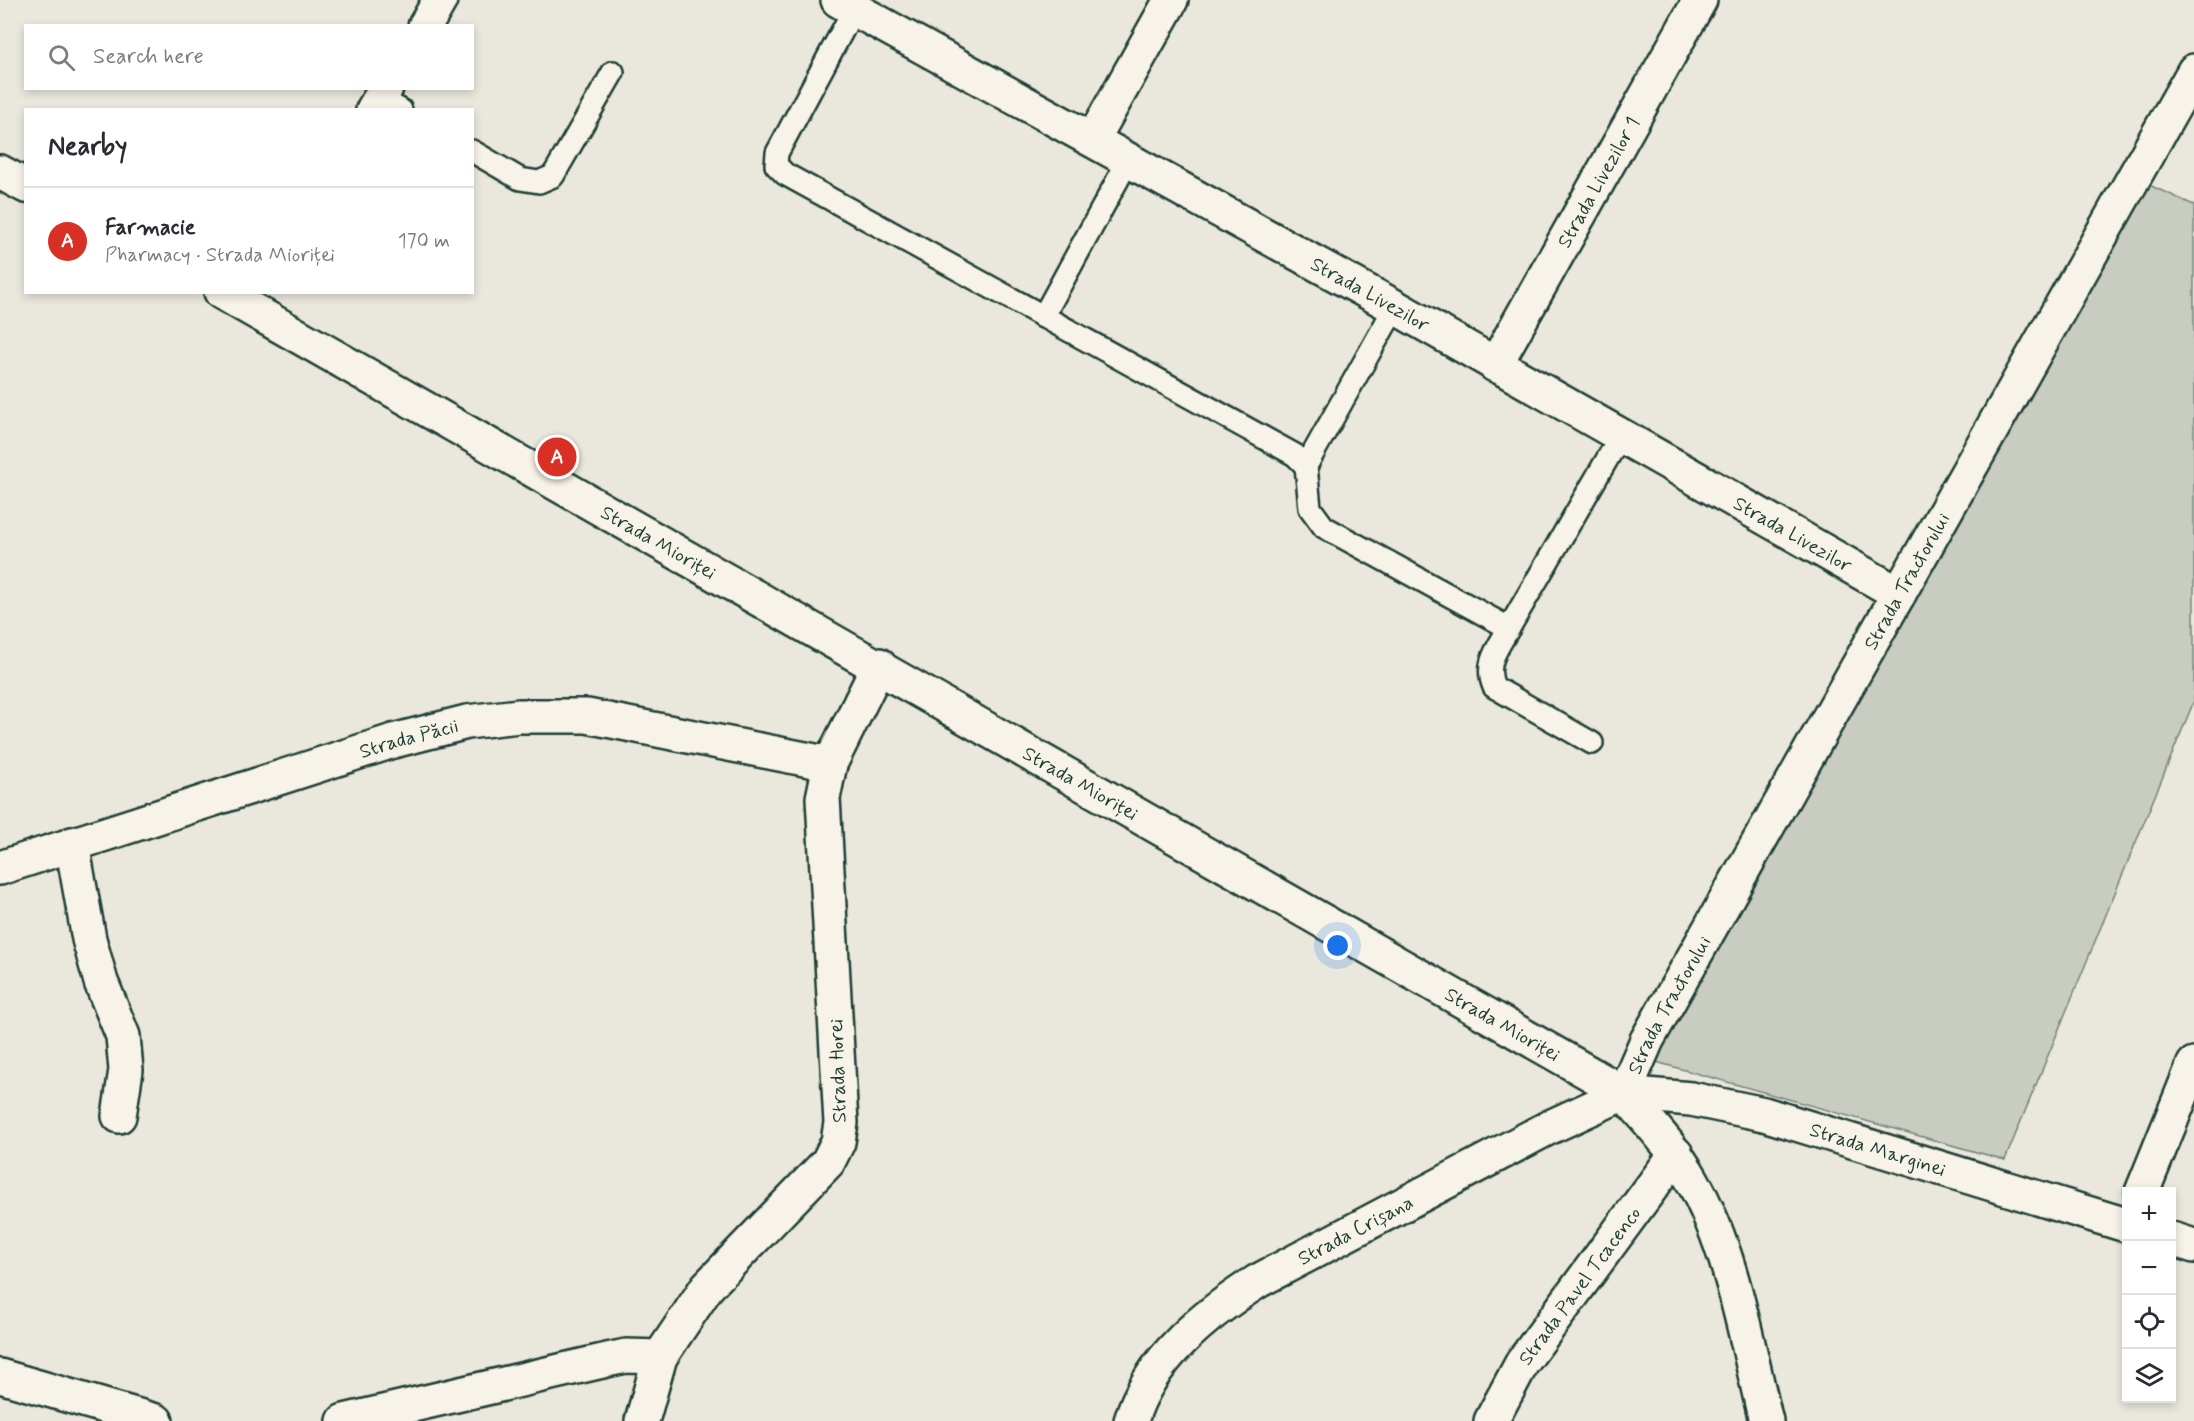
<!DOCTYPE html>
<html lang="en">
<head>
<meta charset="utf-8">
<style>
	:root { --surface:#fff; --page:#f2f2f3; --text:#2b2b33; --muted:#7c7c81; --line:#e1e1e2; --accent:#d93025 }
	body { margin:0; font-family:Mynerve,sans-serif; background:var(--page); color:var(--text) }
	.controls { position:absolute; right:18px; bottom:18px; display:grid; overflow:hidden; border-radius:0px; box-shadow:0 3px 9px #0003 }
	.controls button { width:54px; height:54px; display:grid; place-items:center; padding:0; border:0; border-bottom:2px solid var(--line); background:var(--surface); color:var(--text); font:30px sans-serif }
	.you { position:absolute; left:1338px; top:946px; width:21px; height:21px; margin:-15px; border:4px solid #fff; border-radius:50%; background:#1a73e8; box-shadow:0 0 0 9px #1a73e833 }
	.badge { display:grid; place-items:center; width:39px; height:39px; border-radius:50%; background:var(--accent); color:#fff; font-size:20px; font-weight:700 }
	.pin { position:absolute; translate:-50% -50%; border:3px solid #fff; box-shadow:0 2px 6px #0006 }
	.list { margin:0; padding:0; list-style:none }
	h2 { display:flex; justify-content:space-between; align-items:center; height:78px; margin:0; padding:0 24px; font-size:26px }
	h2 small { font-size:20px; font-weight:400; color:var(--muted) }
	.list li { display:grid; grid-template-columns:39px 1fr auto; gap:18px; align-items:center; box-sizing:border-box; height:108px; padding:0 24px; border-top:2px solid var(--line) }
	.list b { display:block; font-size:22px; white-space:nowrap }
	.list p { margin:0; font-size:20px; white-space:nowrap; color:var(--muted) }
	.list em { font-size:20px; font-style:normal; color:var(--muted) }
	.icon { flex:none; width:33px; height:33px; fill:none; stroke:currentColor; stroke-width:2; stroke-linecap:round; stroke-linejoin:round }
	.map { position:relative; flex:none; width:2194px; height:1421px; overflow:hidden }
	.search { position:absolute; background:var(--surface); box-shadow:0 3px 9px #0003; left:24px; top:24px; width:450px; height:66px; display:flex; align-items:center; gap:15px; box-sizing:border-box; padding:0 21px; border-radius:0px; color:var(--muted); font-size:22px }
	.panel { position:absolute; background:var(--surface); box-shadow:0 3px 9px #0003; left:24px; top:108px; width:450px; height:186px; border-radius:0px }
	.map>svg:first-child { display:block }
</style>
</head>
<body>
<div class="map">
<svg width="2194" height="1421" viewBox="0 0 2194 1421">
	<rect width="100%" height="100%" fill="#eae8dd"/>
	<filter id="ink" filterUnits="userSpaceOnUse"><feTurbulence type="fractalNoise" baseFrequency=".0167" numOctaves="2"/><feDisplacementMap in="SourceGraphic" scale="12" xChannelSelector="R" yChannelSelector="G"/><feConvolveMatrix kernelMatrix="1 2 1 2 8 2 1 2 1" color-interpolation-filters="sRGB"/></filter>
	<g filter="url(#ink)">
		<polygon fill="#c8ccc1" stroke="#74847a" stroke-width="1.5" points="2149,185 2194,205 2194,701 2005,1160 1649,1060"/>
		<g fill="none" stroke-linecap="round" stroke-linejoin="round">
			<g stroke="#1f3d34" stroke-width="26">
				<g id="lane">
					<path d="M 854,9 L 777,153 L 776,165 L 785,174 L 1295,455 L 1306,466 L 1310,508 L 1324,527 L 1509,628 C 1497,649 1484,664 1494,687 L 1592,743"/>
					<polyline points="380,98 401,110"/>
					<polyline points="472,151 520,179 539,182 553,176 613,72"/>
					<polyline points="1043,317 1129,159"/>
					<polyline points="1306,466 1395,307"/>
					<polyline points="1509,628 1620,437"/>
				</g>
			</g>
			<g stroke="#1f3d34" stroke-width="38">
				<g id="street">
					<path id="s1" d="M 838,0 L 1395,307 L 1899,594"/>
					<polyline points="425,26 440,0"/>
					<polyline points="373,110 386,88"/>
					<polyline points="1093,139 1171,0"/>
					<path id="s2" d="M 1495,365 L 1700,0"/>
					<polyline points="72,844 89,939 101,982 123,1036 126,1070 119,1116"/>
					<path id="s3" d="M 0,868 L 393,741 L 467,722 L 519,716 L 587,716 L 830,764"/>
					<path id="s4" d="M 1624,1093 L 1647,1040 L 2194,71"/>
					<path id="s5" d="M 1624,1093 L 1691,1099 L 1764,1114 L 2126,1225"/>
					<polyline points="2142,1192 2194,1064"/>
					<polyline points="2172,1239 2194,1246"/>
					<polyline points="0,1376 156,1421"/>
					<polyline points="344,1421 607,1360 626,1356 660,1357"/>
					<polyline points="642,1421 660,1357 707,1287 828,1162 838,1142 841,1123 823,798 830,764 879,665"/>
					<path id="s6" d="M 1131,1421 C 1149,1359 1206,1314 1258,1281 L 1548,1128 L 1624,1093"/>
					<path id="s7" d="M 1491,1421 L 1522,1363 L 1676,1154"/>
				</g>
			</g>
			<g stroke="#1f3d34" stroke-width="38">
				<g id="secondary">
					<polyline points="0,172 26,186"/>
					<path id="s8" d="M 221,292 L 1624,1093 C 1648,1121 1674,1148 1692,1180 C 1733,1253 1746,1340 1766,1421"/>
				</g>
			</g>
			<use href="#lane" stroke="#f7f3e8" stroke-width="21"/>
			<use href="#street" stroke="#f7f3e8" stroke-width="33"/>
			<use href="#secondary" stroke="#f7f3e8" stroke-width="33"/>
		</g>
	</g>
	<g text-anchor="middle" stroke-width="4.5" stroke-linejoin="round" paint-order="stroke">
		<g font-size="20" fill="#1f3d34" stroke="#f7f3e8">
			<text dy="7" stroke="none"><textPath href="#s2" startOffset="210">Strada Livezilor 1</textPath></text>
			<text dy="7" stroke="none"><textPath href="#s1" startOffset="608">Strada Livezilor</textPath></text>
			<text dy="7" stroke="none"><textPath href="#s1" startOffset="1094">Strada Livezilor</textPath></text>
			<text dy="7" stroke="none"><textPath href="#s8" startOffset="504">Strada Mioriței</textPath></text>
			<text dy="7" stroke="none"><textPath href="#s4" startOffset="585">Strada Tractorului</textPath></text>
			<text dy="7" stroke="none"><textPath href="#s3" startOffset="429">Strada Păcii</textPath></text>
			<text dy="7" stroke="none"><textPath href="#s8" startOffset="990">Strada Mioriței</textPath></text>
			<text dy="7" stroke="none"><textPath href="#s4" startOffset="99">Strada Tractorului</textPath></text>
			<text dy="7" stroke="none"><textPath href="#s8" startOffset="1476">Strada Mioriței</textPath></text>
			<text transform="translate(837 1071) rotate(-92)" y="7">Strada Horei</text>
			<text dy="7" stroke="none"><textPath href="#s5" startOffset="261">Strada Marginei</textPath></text>
			<text dy="7" stroke="none"><textPath href="#s6" startOffset="303">Strada Crișana</textPath></text>
			<text dy="7" stroke="none"><textPath href="#s7" startOffset="162">Strada Pavel Tcacenco</textPath></text>
		</g>
	</g>
</svg>
<div class="controls">
<button>+</button>
<button>−</button>
<button><svg class="icon" aria-label="locate" viewBox="0 0 24 24"><circle cx="12" cy="12" r="6"/><path d="M12 2v4M12 18v4M2 12h4M18 12h4"/></svg></button>
<button><svg class="icon" aria-label="layers" viewBox="0 0 24 24"><path d="M12 4l9 5-9 5-9-5zM3 14l9 5 9-5"/></svg></button>
</div>
<div class="you"></div>
<div class="pin badge" style="left:557px;top:457px">A</div>
<div class="search"><svg class="icon" aria-label="search" viewBox="0 0 24 24"><circle cx="10" cy="10" r="6"/><path d="M15 15l6 6"/></svg>Search here</div>
<section class="panel">
<h2>Nearby<small></small></h2>
<ul class="list">
<li><span class="badge">A</span><div><b>Farmacie</b><p>Pharmacy · Strada Mioriței</p></div><em>170 m</em></li>
</ul>
</section>
</div>
</body>
</html>
